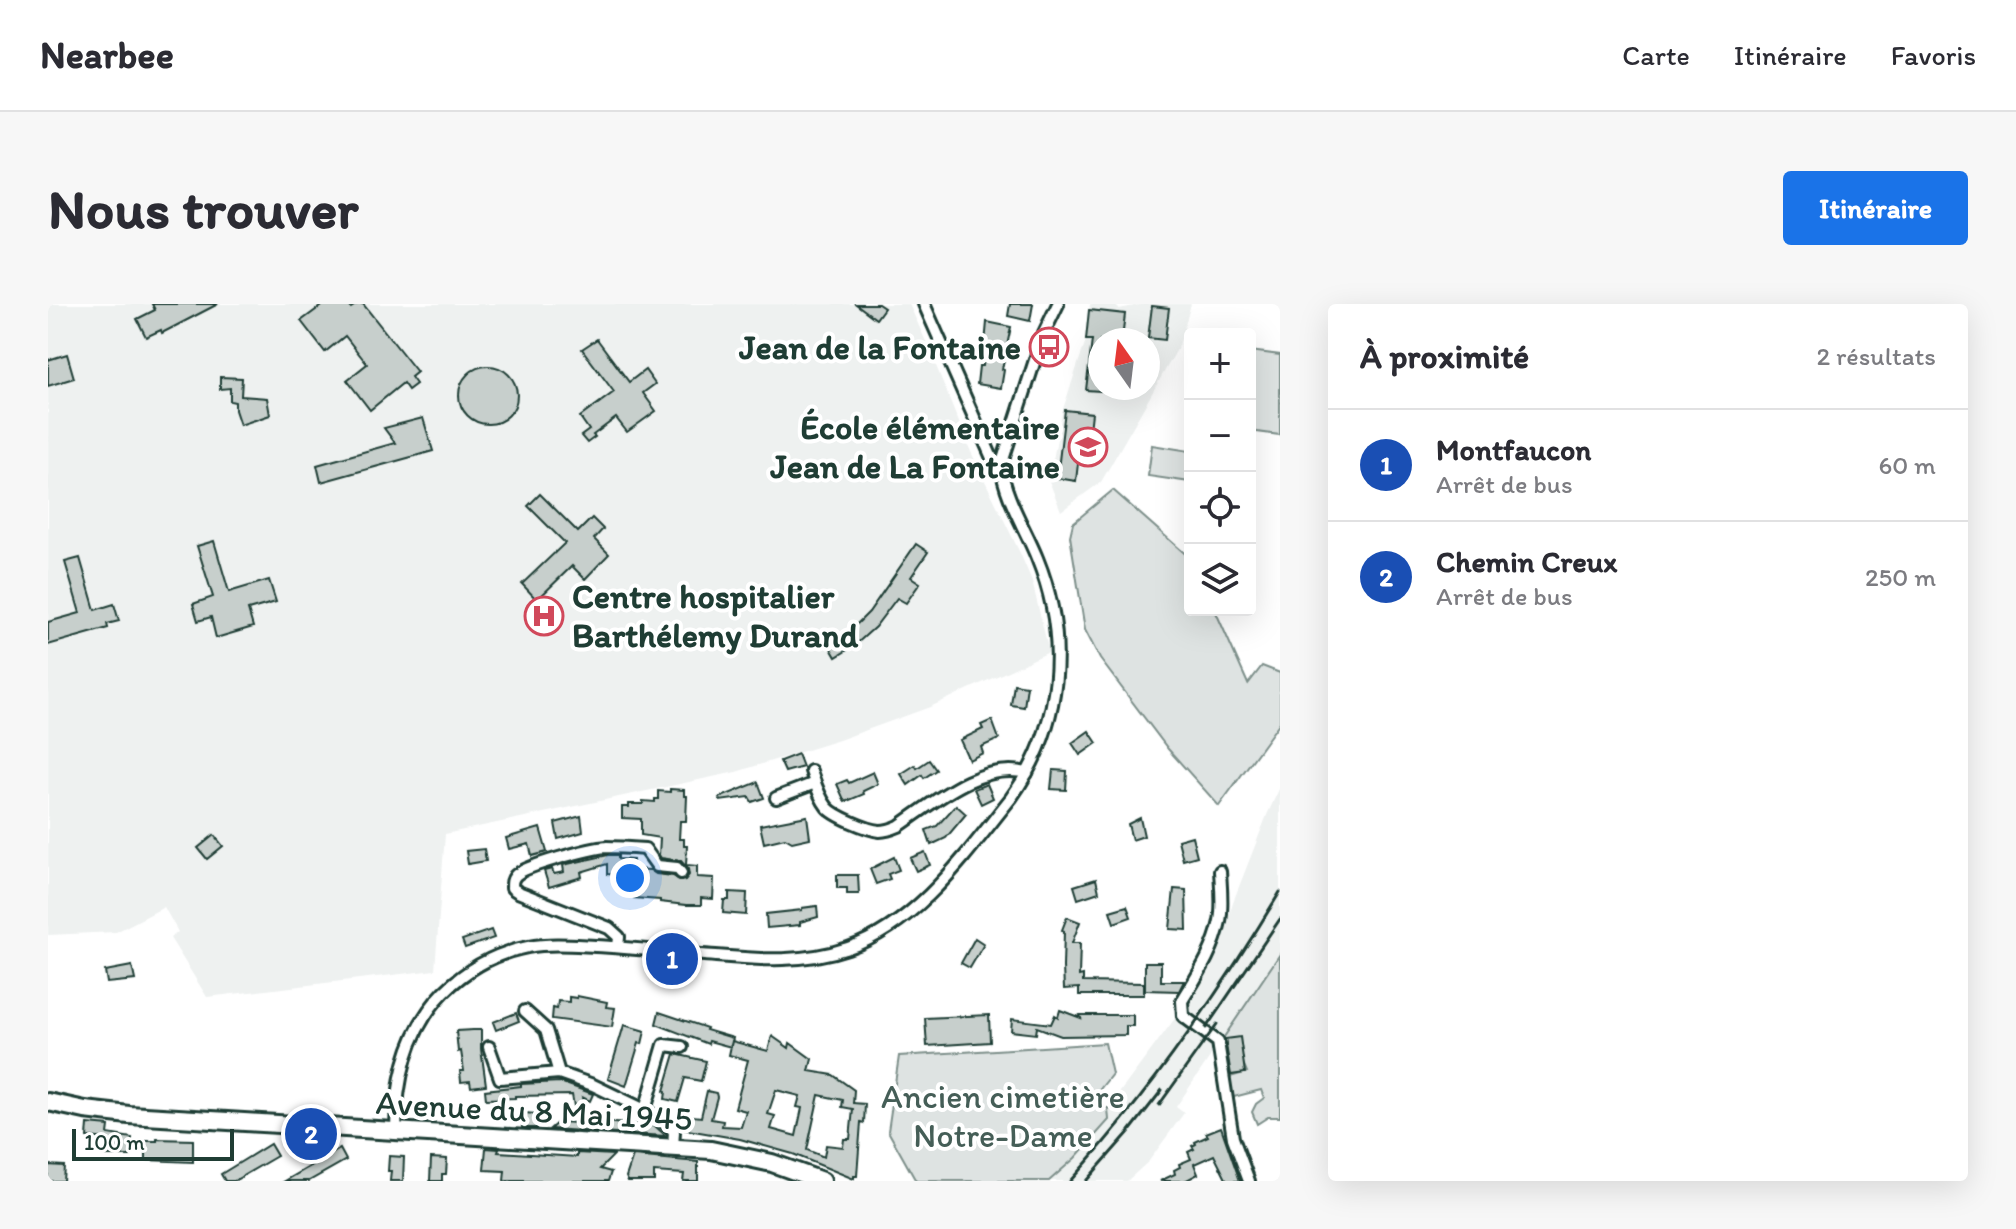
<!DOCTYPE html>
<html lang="fr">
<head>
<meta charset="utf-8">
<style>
	:root { --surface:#fff; --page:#f7f7f7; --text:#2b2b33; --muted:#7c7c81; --line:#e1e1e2; --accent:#1a73e8 }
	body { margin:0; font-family:Itim,sans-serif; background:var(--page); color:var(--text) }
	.controls { position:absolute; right:24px; top:24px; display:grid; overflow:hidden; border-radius:8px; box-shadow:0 8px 32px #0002 }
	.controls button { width:72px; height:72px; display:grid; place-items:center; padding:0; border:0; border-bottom:2px solid var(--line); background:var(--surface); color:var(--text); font:40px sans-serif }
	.compass { position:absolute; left:1040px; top:24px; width:72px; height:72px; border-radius:50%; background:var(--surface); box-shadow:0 8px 32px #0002; rotate:346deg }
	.scale { position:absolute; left:24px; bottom:20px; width:162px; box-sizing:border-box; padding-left:8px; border:4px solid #1f3d34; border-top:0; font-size:22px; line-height:28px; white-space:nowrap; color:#1f3d34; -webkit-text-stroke:6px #fff; paint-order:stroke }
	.you { position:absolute; left:582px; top:574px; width:28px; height:28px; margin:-20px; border:6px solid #fff; border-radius:50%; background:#1a73e8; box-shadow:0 0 0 12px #1a73e833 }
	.badge { display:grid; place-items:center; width:52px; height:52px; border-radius:50%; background:var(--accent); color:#fff; font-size:26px; font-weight:700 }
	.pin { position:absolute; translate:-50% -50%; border:4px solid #fff; box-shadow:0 2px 8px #0006 }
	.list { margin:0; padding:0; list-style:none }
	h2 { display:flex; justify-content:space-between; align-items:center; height:104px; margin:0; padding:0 32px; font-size:34px }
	h2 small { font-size:26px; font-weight:400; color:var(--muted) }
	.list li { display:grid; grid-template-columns:52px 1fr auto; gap:24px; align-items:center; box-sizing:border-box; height:112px; padding:0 32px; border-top:2px solid var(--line) }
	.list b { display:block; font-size:30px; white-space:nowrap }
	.list p { margin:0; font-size:26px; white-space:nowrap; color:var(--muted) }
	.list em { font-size:26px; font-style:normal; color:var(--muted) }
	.icon { flex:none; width:44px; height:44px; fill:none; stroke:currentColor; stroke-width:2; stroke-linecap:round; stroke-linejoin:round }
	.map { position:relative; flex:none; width:1232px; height:877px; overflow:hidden; border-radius:8px }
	header { display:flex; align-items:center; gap:48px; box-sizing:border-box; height:112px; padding:0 40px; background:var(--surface); border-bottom:2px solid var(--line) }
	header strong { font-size:38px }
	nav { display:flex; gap:44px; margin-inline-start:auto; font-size:28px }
	.intro { display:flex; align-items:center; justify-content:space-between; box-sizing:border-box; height:192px; padding:0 48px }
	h1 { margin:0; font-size:56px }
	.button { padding:20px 36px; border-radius:8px; background:var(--accent); color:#fff; font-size:28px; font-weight:700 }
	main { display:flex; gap:48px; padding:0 48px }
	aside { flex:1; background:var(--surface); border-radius:8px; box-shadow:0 8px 32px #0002 }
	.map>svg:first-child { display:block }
</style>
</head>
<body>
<header>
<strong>Nearbee</strong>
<nav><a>Carte</a><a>Itinéraire</a><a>Favoris</a></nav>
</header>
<div class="intro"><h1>Nous trouver</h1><a class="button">Itinéraire</a></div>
<main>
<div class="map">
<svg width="1232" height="877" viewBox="0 0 1232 877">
	<rect width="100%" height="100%" fill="#fff"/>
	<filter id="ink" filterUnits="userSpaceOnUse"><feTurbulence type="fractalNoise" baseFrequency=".0125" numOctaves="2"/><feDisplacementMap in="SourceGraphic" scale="16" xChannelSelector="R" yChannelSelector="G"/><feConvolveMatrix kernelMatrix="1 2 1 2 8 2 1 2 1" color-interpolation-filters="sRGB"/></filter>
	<g filter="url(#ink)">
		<g fill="#eef1f0" fill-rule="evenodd">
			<polygon points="0,0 861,0 880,42 923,148 972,249 984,277 1001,348 882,403 791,436 688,468 397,530 387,666 159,693 122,634 130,628 116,603 68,628 0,631"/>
			<path d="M 1042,0 L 1066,0 L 1071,5 L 1096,0 L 1143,0 L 1131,42 L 1053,178 L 1013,207 L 1001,177 L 1014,108 L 1038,36 ZM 1052,36 L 1100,36 L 1100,84 L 1052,84 Z"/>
			<polygon points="1232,483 1232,650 1128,803 1136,809 1101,857 1079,877 1001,877 1027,854 1060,816 1060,804 1143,693 1160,666 1175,632 1185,598 1219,511"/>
		</g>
		<g fill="#dee3e2" stroke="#7e908b" stroke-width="2">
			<polygon points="1202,47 1232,51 1232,131 1202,127"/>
			<polygon points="1104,141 1142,147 1142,178 1100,172"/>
			<polygon points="1065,186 1142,254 1142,306 1167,306 1200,380 1214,362 1232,369 1232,418 1171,502 1120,445 1052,355 1037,326 1022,232 1025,219"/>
			<polygon points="1232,650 1232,813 1220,813 1209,820 1204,808 1208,800 1216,794 1213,786 1182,794 1182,773 1199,768 1189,745 1176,747 1174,736"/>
			<polygon points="1057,739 1064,770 1037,804 1060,804 1061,816 1027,854 1001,877 868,877 840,827 851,752"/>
		</g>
		<g fill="#c7cfcc" stroke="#1f3d34" stroke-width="2" fill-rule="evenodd">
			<polygon points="104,0 170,0 114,29 113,26 98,33 89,15 107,6"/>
			<polygon points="276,0 300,0 303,4 309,0 315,0 369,68 363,73 368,80 360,86 355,79 322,106 299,76 319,60 297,32 277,48 253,17"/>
			<polygon points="808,0 830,0 836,4 828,15"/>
			<polygon points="962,0 985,0 982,17 960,12"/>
			<polygon points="1104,2 1121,4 1117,36 1100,34"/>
			<polygon points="1041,6 1077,10 1074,36 1052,36 1052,87 1038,86 1044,36 1038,36"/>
			<polygon points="939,18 963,23 954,65 956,66 953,84 929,80 931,62 935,62"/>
			<polygon points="549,35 581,78 597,66 607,80 595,89 608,107 579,128 568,114 545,131 547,133 539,139 533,132 541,126 532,113 566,88 534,45"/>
			<polygon points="19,50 26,74 0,82 0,56"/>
			<circle cx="440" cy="91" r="29"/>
			<polygon points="172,73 194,74 193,92 219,94 222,111 192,121 187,106 187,98 182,97 182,84 172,85"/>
			<polygon points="1017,106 1044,109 1038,160 1030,159 1028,177 1009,174"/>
			<polygon points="375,114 385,147 273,178 269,161 347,139 336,124"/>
			<polygon points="492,190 530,228 544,214 555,225 546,235 561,250 537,275 524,262 489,296 474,280 517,239 480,202"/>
			<polygon points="166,237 181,288 221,276 228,298 200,306 205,323 168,334 163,313 150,317 145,300 165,293 149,242"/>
			<polygon points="868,240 880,248 863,273 872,279 858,299 849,294 827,323 806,342 788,353 781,341 797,332 821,308"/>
			<polygon points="32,254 47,306 66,300 71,317 59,320 60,324 0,341 0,318 32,309 17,258"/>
			<polygon points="966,380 979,382 976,403 963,401"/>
			<polygon points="944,416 951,435 933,443 935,449 921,456 912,436 935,425 933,421"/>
			<polygon points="1041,427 1049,439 1032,451 1024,439"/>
			<polygon points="750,450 755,463 737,468 732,457"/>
			<polygon points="881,456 888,466 876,474 874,471 860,481 853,470 867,461 869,464"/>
			<polygon points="1005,466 1019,467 1018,486 1003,485"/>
			<polygon points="825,468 830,480 815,487 816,490 797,498 789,480 799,476 801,479"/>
			<polygon points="710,478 716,494 704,498 701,493 672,497 671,494"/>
			<polygon points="939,480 945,494 933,500 926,485"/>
			<polygon points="622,485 636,486 636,492 639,492 638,517 632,517 631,535 636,535 636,542 639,542 638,561 649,562 649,573 666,574 665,595 653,594 653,601 638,601 612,598 612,596 586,594 587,565 602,566 608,570 625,572 633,577 637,576 641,571 640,565 633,557 613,554 611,551 612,534 593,531 593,515 574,514 574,503 581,503 581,500 595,500 595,497 607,498 607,495 610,495 610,487 622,488"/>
			<polygon points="908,501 918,510 898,534 883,541 878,526 889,522"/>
			<polygon points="533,512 535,528 510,535 507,519"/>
			<polygon points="759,512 762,534 744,538 737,534 716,539 712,521"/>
			<polygon points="1092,514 1096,532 1084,536 1080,520"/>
			<polygon points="492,524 499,548 484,552 481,540 461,545 458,534"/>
			<polygon points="166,531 175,542 159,555 150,544"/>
			<polygon points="1144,532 1149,552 1135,556 1130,536"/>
			<polygon points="436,545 438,557 420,560 418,547"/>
			<polygon points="877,548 882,561 868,567 862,554"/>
			<polygon points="560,551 570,551 570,555 585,556 584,572 559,570 559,560 533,568 534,573 501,583 496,567 504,565 506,570 516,568 515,561"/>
			<polygon points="846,553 851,566 840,570 842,575 828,580 822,565"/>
			<polygon points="789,571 810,571 811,590 799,590 799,584 789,584"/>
			<polygon points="1048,575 1051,588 1030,595 1026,582"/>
			<polygon points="1126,585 1138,586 1139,626 1122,625"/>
			<polygon points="681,588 699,589 698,611 675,609 676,596 681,596"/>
			<polygon points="769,602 770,613 752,618 752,621 719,624 718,610 754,606 754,604"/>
			<polygon points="1079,602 1083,613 1066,619 1062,607"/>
			<polygon points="1019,613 1032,618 1024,639 1032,639 1031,672 1035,671 1035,678 1096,679 1096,691 1031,691 1031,684 1016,685 1015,663 1016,627 1014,626"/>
			<polygon points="443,626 446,634 417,644 414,636"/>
			<polygon points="927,634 936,640 922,664 913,659"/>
			<polygon points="1097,658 1113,658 1113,677 1136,677 1131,687 1097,686"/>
			<polygon points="84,662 87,676 59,679 57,667"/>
			<polygon points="529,692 559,698 558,703 567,704 564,723 504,715 505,704 509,705 510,697 521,698 521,693 529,694"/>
			<polygon points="1012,706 1033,714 1032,711 1085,711 1085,722 1078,722 1078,731 1013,732 989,723 988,730 963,727 964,715 1003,720 1007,711 1010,713"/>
			<polygon points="611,708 659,724 658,726 685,734 683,743 661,737 660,740 608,720"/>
			<polygon points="468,709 471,717 448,726 445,718"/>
			<polygon points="941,711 942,738 879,742 877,714"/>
			<polygon points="576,721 597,727 594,740 591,739 578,782 560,775"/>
			<polygon points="425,726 433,726 433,745 438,781 423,783 422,777 413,778 412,767 416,767 413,747 410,748 408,727"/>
			<path d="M 724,732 L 741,744 L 742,739 L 764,755 L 761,767 L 785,771 L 806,786 L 805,800 L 805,799 L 817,800 L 816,819 L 813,818 L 809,872 L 806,872 L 806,875 L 745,850 L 692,835 L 634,825 L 637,811 L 653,813 L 659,787 L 668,789 L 669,793 L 663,815 L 675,817 L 674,822 L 693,823 L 698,807 L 687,804 L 700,756 L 681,751 L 684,737 L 720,747 ZM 728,786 L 752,792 L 749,803 L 754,804 L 748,832 L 723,825 L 727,812 L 720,810 ZM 771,791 L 795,796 L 794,803 L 805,805 L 802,835 L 796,835 L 795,843 L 778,841 L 776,853 L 759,846 Z"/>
			<polygon points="1192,733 1197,769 1183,771 1177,735"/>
			<polygon points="627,750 658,757 653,777 637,774 630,798 617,795 618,788 616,787"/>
			<polygon points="512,778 545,790 542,797 534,793 538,817 607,822 618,832 502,825 510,818 529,819 524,791 467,792 467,794 438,795 437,786 473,782 473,780"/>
			<polygon points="475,809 489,810 489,824 474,824"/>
			<polygon points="40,820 61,822 60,830 84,834 82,852 58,852 60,835 39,833"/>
			<polygon points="1173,823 1192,877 1179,877 1166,851 1146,860 1150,870 1137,877 1112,877 1127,870 1126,866 1132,863 1131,860 1143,855 1140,848 1146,845 1144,842 1148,840 1147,838 1160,832 1158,829"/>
			<polygon points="109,835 145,836 145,858 98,856 98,837 109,837"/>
			<polygon points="222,840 229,852 186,877 177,877 173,870"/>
			<polygon points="438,844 451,845 450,848 529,853 529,849 566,851 552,865 563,868 560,877 456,877 457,867 436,866"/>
			<polygon points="292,845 298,856 261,877 237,877"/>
			<polygon points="341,852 356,853 355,877 342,877 343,867 340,867"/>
			<polygon points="585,852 650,858 650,877 635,877 636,870 606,868 606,877 580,877 578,873"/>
			<polygon points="383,854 399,855 398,870 394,870 394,877 382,877"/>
			<polygon points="0,861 16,862 15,877 0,877"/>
		</g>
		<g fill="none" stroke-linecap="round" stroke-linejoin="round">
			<g stroke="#1f3d34" stroke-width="16">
				<g id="minor">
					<polyline points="876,0 944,154 953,162"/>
					<path d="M 763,467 C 767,479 771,493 779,503 C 786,512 820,526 832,527 C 839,527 844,525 851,522 C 886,498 933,457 979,469"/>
					<polyline points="728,494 767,479"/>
					<path d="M 1172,567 C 1173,584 1175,601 1172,617 C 1166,647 1149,672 1134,697 L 1135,712 L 1170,738 L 1185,834 L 1201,877"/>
					<path d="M 570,643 L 571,633 L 561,624 L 470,588 L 464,584 C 464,578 464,576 467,572 C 475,562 544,544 559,543 C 571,543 584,544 597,545 L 609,562 L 629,564 L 633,569"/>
					<polyline points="477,707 498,726 511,769"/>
					<polyline points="441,743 452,774 511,769 545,781 597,806"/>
					<path d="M 348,827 C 348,776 359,726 396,688 C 419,665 448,649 480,643 C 502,639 525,641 547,642 C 587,644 627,649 668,652 C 713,656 756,659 800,644 C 870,620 918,550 963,494 C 1014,423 1022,335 989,254 C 977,224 957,194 953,162 L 995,31 L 1010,0"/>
					<polyline points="625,844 626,827 616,818 597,806 616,741 634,743"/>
				</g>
			</g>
			<g stroke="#1f3d34" stroke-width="22">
				<polyline id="primary" points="0,798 37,806 81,811 663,846 724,859 774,877"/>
			</g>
			<use href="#minor" stroke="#fff" stroke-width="10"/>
			<use href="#primary" stroke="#fff" stroke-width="16"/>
			<g stroke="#1f3d34" stroke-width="3">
				<polyline points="1158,724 1232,615"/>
				<polyline points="1111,801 1169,720"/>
				<path d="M 1022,877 C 1103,788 1170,691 1232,588"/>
				<polyline points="1038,877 1082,827 1114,786"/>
			</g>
		</g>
	</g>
	<defs>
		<g id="bus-ring" transform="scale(2)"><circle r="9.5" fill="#fff" stroke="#d1495b" stroke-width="1.5"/><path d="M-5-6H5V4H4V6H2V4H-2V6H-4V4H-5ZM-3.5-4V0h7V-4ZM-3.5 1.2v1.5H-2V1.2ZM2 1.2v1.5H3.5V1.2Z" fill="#d1495b"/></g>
		<g id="school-ring" transform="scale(2)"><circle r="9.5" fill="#fff" stroke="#d1495b" stroke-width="1.5"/><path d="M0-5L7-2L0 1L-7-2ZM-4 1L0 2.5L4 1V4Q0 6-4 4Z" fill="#d1495b"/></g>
		<g id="hospital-ring" transform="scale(2)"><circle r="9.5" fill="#fff" stroke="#d1495b" stroke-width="1.5"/><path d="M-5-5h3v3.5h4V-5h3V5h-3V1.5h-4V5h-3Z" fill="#d1495b"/></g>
	</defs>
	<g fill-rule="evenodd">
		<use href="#bus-ring" x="1001" y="43"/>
		<use href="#school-ring" x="1040" y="143"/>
		<use href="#hospital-ring" x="496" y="312"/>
	</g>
	<g text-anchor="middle" stroke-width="8" stroke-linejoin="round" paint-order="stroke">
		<g font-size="34" font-weight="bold" fill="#1f3d34" stroke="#fff" text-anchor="end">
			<text x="973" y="55">Jean de la Fontaine</text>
			<text x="1012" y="135">École élémentaire<tspan x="1012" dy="39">Jean de La Fontaine</tspan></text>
			<text x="524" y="304" text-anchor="start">Centre hospitalier<tspan x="524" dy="39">Barthélemy Durand</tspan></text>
		</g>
		<g font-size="34" fill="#455e57" stroke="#fff">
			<text x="955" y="804">Ancien cimetière<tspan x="955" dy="39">Notre-Dame</tspan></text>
		</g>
		<g font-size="34" fill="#1f3d34" stroke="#fff">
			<text transform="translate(486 806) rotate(3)" y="12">Avenue du 8 Mai 1945</text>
		</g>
	</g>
</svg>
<div class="controls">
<button>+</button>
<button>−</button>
<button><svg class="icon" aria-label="locate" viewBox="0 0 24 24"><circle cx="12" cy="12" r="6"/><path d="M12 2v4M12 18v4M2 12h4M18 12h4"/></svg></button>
<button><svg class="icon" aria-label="layers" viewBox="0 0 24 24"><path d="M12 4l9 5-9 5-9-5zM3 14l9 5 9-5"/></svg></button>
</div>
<svg class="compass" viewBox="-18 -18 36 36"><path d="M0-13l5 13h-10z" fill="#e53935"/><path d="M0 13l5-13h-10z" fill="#7c7c81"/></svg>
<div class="scale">100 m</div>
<div class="you"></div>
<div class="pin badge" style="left:624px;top:655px;background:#1a4fb4">1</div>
<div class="pin badge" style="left:263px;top:830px;background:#1a4fb4">2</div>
</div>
<aside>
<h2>À proximité<small>2 résultats</small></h2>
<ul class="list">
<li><span class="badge" style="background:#1a4fb4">1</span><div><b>Montfaucon</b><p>Arrêt de bus</p></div><em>60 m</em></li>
<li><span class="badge" style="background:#1a4fb4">2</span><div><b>Chemin Creux</b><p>Arrêt de bus</p></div><em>250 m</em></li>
</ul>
</aside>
</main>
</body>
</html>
